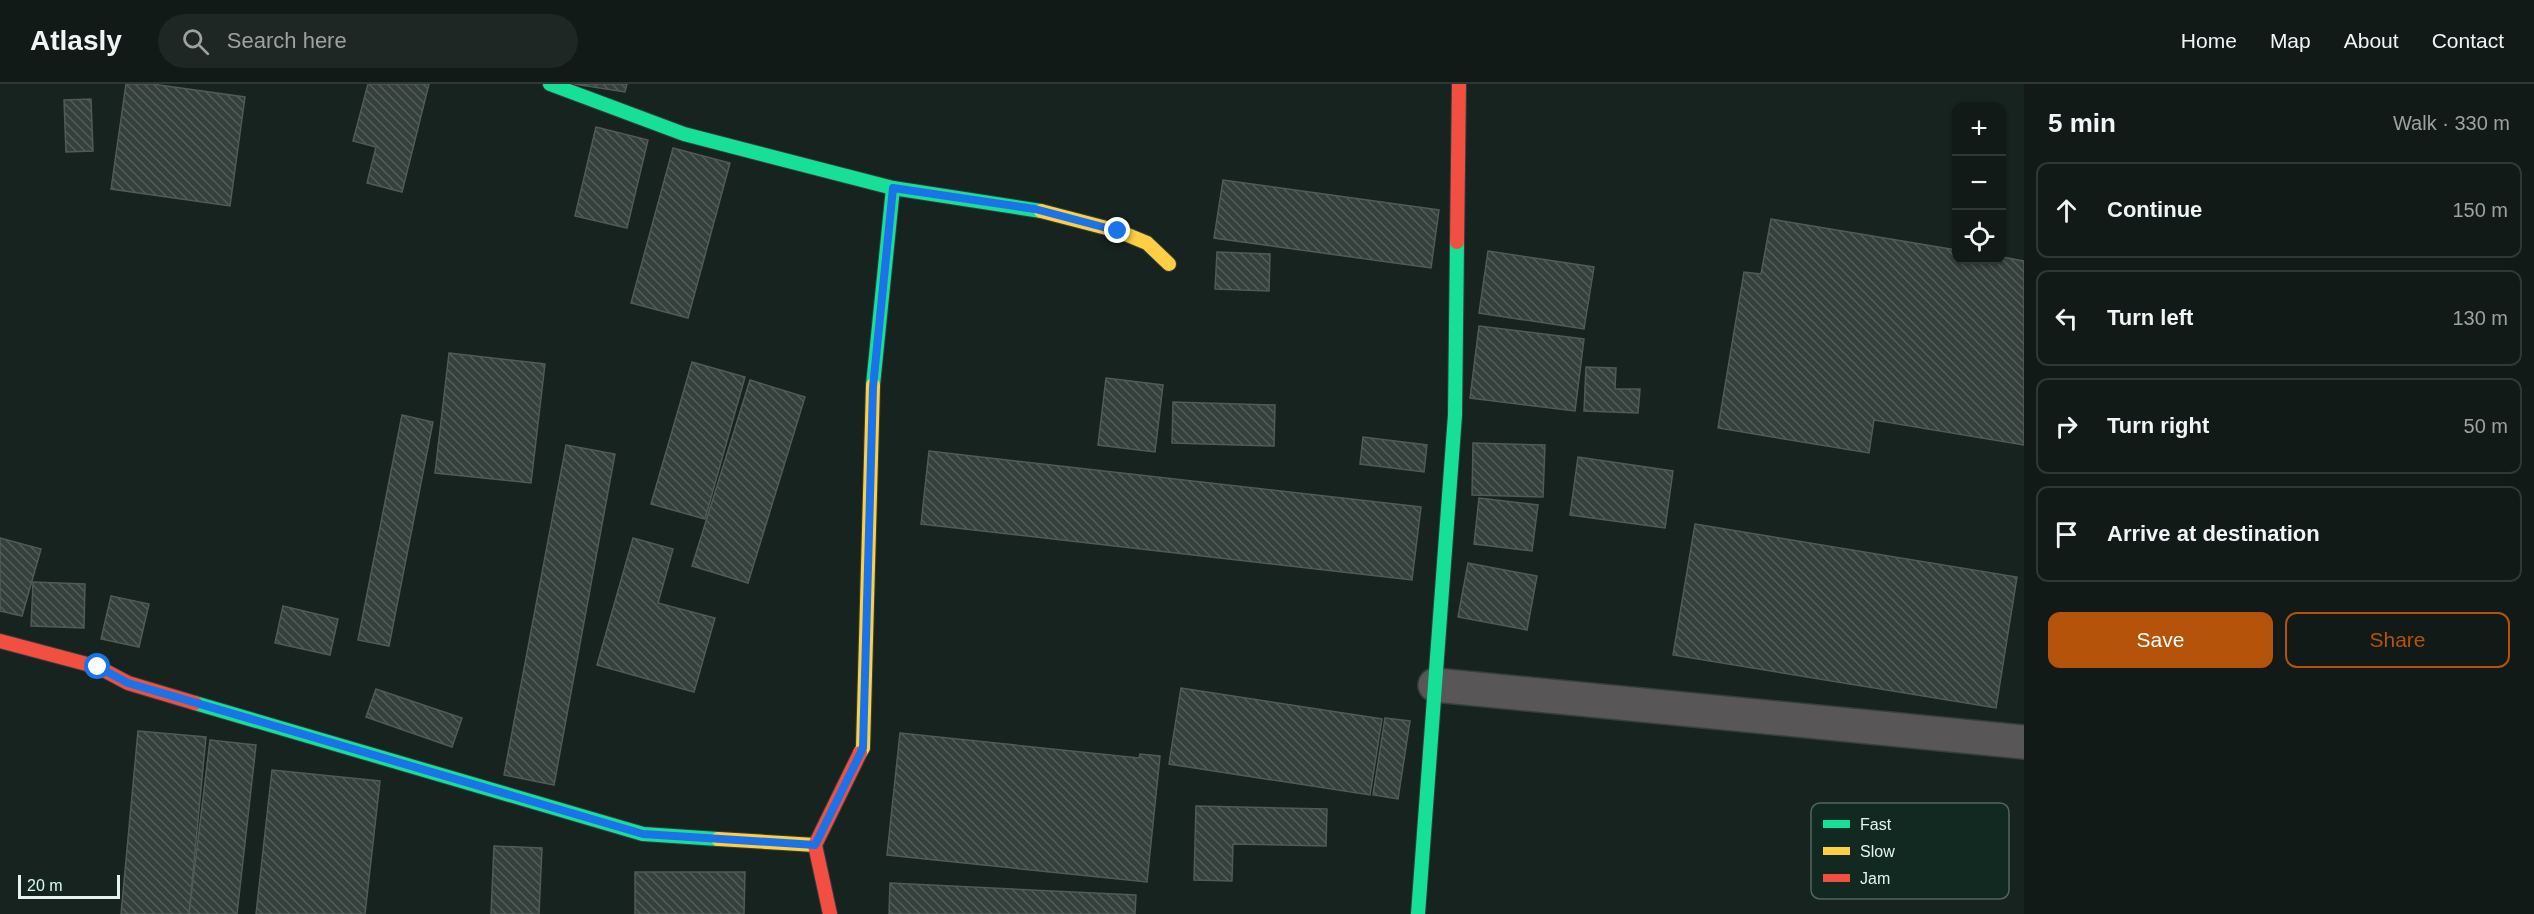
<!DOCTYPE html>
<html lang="en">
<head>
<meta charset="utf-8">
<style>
	:root { --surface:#111a17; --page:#1e2724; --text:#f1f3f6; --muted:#9ca1a1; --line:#303836; --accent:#b45309 }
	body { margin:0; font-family:Arial,sans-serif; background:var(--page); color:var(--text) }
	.controls { position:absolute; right:18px; top:18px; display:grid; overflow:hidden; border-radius:12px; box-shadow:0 2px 4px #0004 }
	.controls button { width:54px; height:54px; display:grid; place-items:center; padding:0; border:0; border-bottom:2px solid var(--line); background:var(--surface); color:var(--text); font:30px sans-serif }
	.scale { position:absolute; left:18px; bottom:15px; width:102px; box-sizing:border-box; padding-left:6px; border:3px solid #e6f4ef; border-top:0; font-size:16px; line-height:21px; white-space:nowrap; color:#e6f4ef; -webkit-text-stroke:4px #112921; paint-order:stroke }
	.stop { position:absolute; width:18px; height:18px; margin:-14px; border:4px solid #1a73e8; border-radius:50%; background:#fff }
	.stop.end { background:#1a73e8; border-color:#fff; box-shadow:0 2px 6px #0008 }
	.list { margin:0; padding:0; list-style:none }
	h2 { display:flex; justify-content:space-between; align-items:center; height:78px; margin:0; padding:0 24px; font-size:26px }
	h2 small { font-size:20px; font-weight:400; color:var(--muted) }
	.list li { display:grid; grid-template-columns:39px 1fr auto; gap:18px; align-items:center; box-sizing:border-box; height:96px; margin:0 12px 12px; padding:0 12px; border:2px solid var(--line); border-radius:12px }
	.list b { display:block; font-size:22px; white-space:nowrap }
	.list em { font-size:20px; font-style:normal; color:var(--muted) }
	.actions { display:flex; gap:12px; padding:18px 24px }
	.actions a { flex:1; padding:14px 0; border:2px solid var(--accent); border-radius:12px; text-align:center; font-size:21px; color:var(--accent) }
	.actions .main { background:var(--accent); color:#fff }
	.icon { flex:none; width:33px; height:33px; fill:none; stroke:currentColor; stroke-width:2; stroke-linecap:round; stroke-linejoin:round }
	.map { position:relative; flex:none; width:2024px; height:830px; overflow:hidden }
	header { display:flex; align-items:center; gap:36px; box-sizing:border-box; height:84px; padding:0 30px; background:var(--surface); border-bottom:2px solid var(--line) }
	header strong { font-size:28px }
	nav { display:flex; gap:33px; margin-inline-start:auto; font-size:21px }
	.search { width:420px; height:54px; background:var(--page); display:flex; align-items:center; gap:15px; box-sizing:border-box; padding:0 21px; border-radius:33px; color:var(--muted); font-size:22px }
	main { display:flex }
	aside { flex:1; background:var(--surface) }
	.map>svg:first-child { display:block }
</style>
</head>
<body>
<header>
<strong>Atlasly</strong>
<div class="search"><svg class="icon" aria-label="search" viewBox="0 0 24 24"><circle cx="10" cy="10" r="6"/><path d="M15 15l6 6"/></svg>Search here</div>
<nav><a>Home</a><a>Map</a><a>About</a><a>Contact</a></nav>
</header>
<main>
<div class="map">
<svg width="2024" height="830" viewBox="0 0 2024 830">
	<defs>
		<pattern id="building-back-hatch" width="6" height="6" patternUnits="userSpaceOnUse" patternTransform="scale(1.5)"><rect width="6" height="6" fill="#35403c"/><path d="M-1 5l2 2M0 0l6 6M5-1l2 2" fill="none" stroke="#525c58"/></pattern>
	</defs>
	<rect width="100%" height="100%" fill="#17231f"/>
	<g fill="url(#building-back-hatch)" stroke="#505a56" stroke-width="1.5">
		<polygon points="126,0 152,0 245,13 230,122 111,105"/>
		<polygon points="368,0 429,0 402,108 367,99 376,63 353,57"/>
		<polygon points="574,0 627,0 625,8"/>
		<polygon points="91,15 93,67 66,68 64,16"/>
		<polygon points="596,43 648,56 627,144 575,132"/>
		<polygon points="673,64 730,79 688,234 631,219"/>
		<polygon points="1223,96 1439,126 1431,184 1214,154"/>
		<polygon points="1771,135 1956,166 1956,176 2002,176 2002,173 2024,177 2024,361 1874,336 1869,369 1718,344 1744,188 1761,190"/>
		<polygon points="1488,167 1594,183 1584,245 1479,229"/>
		<polygon points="1217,168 1270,170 1269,207 1215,205"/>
		<polygon points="1479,242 1584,255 1575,327 1470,314"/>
		<polygon points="449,269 545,280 531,399 435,389"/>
		<polygon points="692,278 745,293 705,435 651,420"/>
		<polygon points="1586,283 1616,284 1615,305 1640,305 1638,329 1584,327"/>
		<polygon points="1106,294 1163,301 1155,368 1098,361"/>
		<polygon points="750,296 805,313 748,499 692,482"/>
		<polygon points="1173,318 1275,321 1274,362 1172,359"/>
		<polygon points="402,331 433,338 389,562 358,556"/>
		<polygon points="1363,353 1427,361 1424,388 1360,380"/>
		<polygon points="1473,359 1545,361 1543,413 1472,411"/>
		<polygon points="566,361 615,370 554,701 504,691"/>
		<polygon points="929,367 1421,423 1412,496 921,440"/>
		<polygon points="1578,373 1673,387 1665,444 1570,431"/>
		<polygon points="1479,414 1538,421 1532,467 1474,460"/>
		<polygon points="1695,440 2017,493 1996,624 1673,571"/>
		<polygon points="0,454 41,465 22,532 0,527"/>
		<polygon points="633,454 673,465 658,519 715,534 694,608 597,581"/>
		<polygon points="1468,479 1537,492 1527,546 1458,533"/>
		<polygon points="33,498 85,500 84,544 31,542"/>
		<polygon points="111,512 149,520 139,563 101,555"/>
		<polygon points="283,522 338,535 330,571 275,559"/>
		<polygon points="1181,604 1382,635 1370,711 1169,680"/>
		<polygon points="376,605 462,634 452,663 366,633"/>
		<polygon points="1385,634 1410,637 1398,715 1373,711"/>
		<polygon points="138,647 206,653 189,830 121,830"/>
		<polygon points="900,649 1139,674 1140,670 1160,672 1147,798 887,771"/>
		<polygon points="210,656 256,661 237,830 189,830"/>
		<polygon points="272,686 380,697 365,830 256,830"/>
		<polygon points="1196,722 1327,725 1326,762 1233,760 1232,797 1194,796"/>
		<polygon points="494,762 542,764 539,830 491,830"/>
		<polygon points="635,788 745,788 744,830 635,830"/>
		<polygon points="890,799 1136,811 1135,830 889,830"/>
	</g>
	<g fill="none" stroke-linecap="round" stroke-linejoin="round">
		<g stroke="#353f3b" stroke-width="36">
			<polyline id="street" points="1435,601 2024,658"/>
		</g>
		<g stroke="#353f3b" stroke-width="16">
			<g id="fast">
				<polyline points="550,0 684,50 893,104 1041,127"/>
				<polyline points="873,301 893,104"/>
				<polyline points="195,619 643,750 718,755"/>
				<polyline points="1418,830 1455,331 1457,158"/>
			</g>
		</g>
		<g stroke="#353f3b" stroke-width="16">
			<g id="slow">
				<polyline points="1041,127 1118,147 1147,159 1169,180"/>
				<polyline points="860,669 863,664 873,301"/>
				<polyline points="718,755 815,761"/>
			</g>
		</g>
		<g stroke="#353f3b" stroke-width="16">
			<g id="jam">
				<polyline points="1457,158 1459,0"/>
				<polyline points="0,557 98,583 128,599 195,619"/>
				<polyline points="830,830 815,761 860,669"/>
			</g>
		</g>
		<use href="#street" stroke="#585656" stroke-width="33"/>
		<use href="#fast" stroke="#16e098" stroke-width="14"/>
		<use href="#slow" stroke="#ffcf43" stroke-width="14"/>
		<use href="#jam" stroke="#f24e42" stroke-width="14"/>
	</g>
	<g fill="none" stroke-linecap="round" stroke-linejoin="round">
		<polyline stroke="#1a73e8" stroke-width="8" points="98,583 128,599 643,750 815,761 863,664 873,303 893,104 1035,125 1118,147"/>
	</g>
	<rect x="1811" y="719" width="198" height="96" rx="9" fill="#112921" stroke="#51665f" stroke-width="1.5"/>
	<rect x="1823" y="736" width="27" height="8" fill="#16e098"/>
	<rect x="1823" y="763" width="27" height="8" fill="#ffcf43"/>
	<rect x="1823" y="790" width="27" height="8" fill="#f24e42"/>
	<g font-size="16" fill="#e6f4ef">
		<text x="1860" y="746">Fast</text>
		<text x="1860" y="773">Slow</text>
		<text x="1860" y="800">Jam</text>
	</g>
</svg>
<div class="controls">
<button>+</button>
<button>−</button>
<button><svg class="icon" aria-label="locate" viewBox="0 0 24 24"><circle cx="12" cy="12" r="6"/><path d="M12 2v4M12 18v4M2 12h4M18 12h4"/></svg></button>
</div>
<div class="scale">20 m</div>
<div class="stop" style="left:98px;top:583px"></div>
<div class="stop end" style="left:1118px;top:147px"></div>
</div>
<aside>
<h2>5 min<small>Walk · 330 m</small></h2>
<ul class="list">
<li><svg class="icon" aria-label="ahead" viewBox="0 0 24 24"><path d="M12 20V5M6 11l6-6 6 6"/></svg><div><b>Continue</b></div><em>150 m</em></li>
<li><svg class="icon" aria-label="left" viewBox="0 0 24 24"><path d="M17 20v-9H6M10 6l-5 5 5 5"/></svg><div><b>Turn left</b></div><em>130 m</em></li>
<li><svg class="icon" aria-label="right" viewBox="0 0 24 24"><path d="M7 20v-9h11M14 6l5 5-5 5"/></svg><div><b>Turn right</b></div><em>50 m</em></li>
<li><svg class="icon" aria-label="arrive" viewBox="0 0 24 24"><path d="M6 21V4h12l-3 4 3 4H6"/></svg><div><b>Arrive at destination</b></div></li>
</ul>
<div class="actions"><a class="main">Save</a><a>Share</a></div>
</aside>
</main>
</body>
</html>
